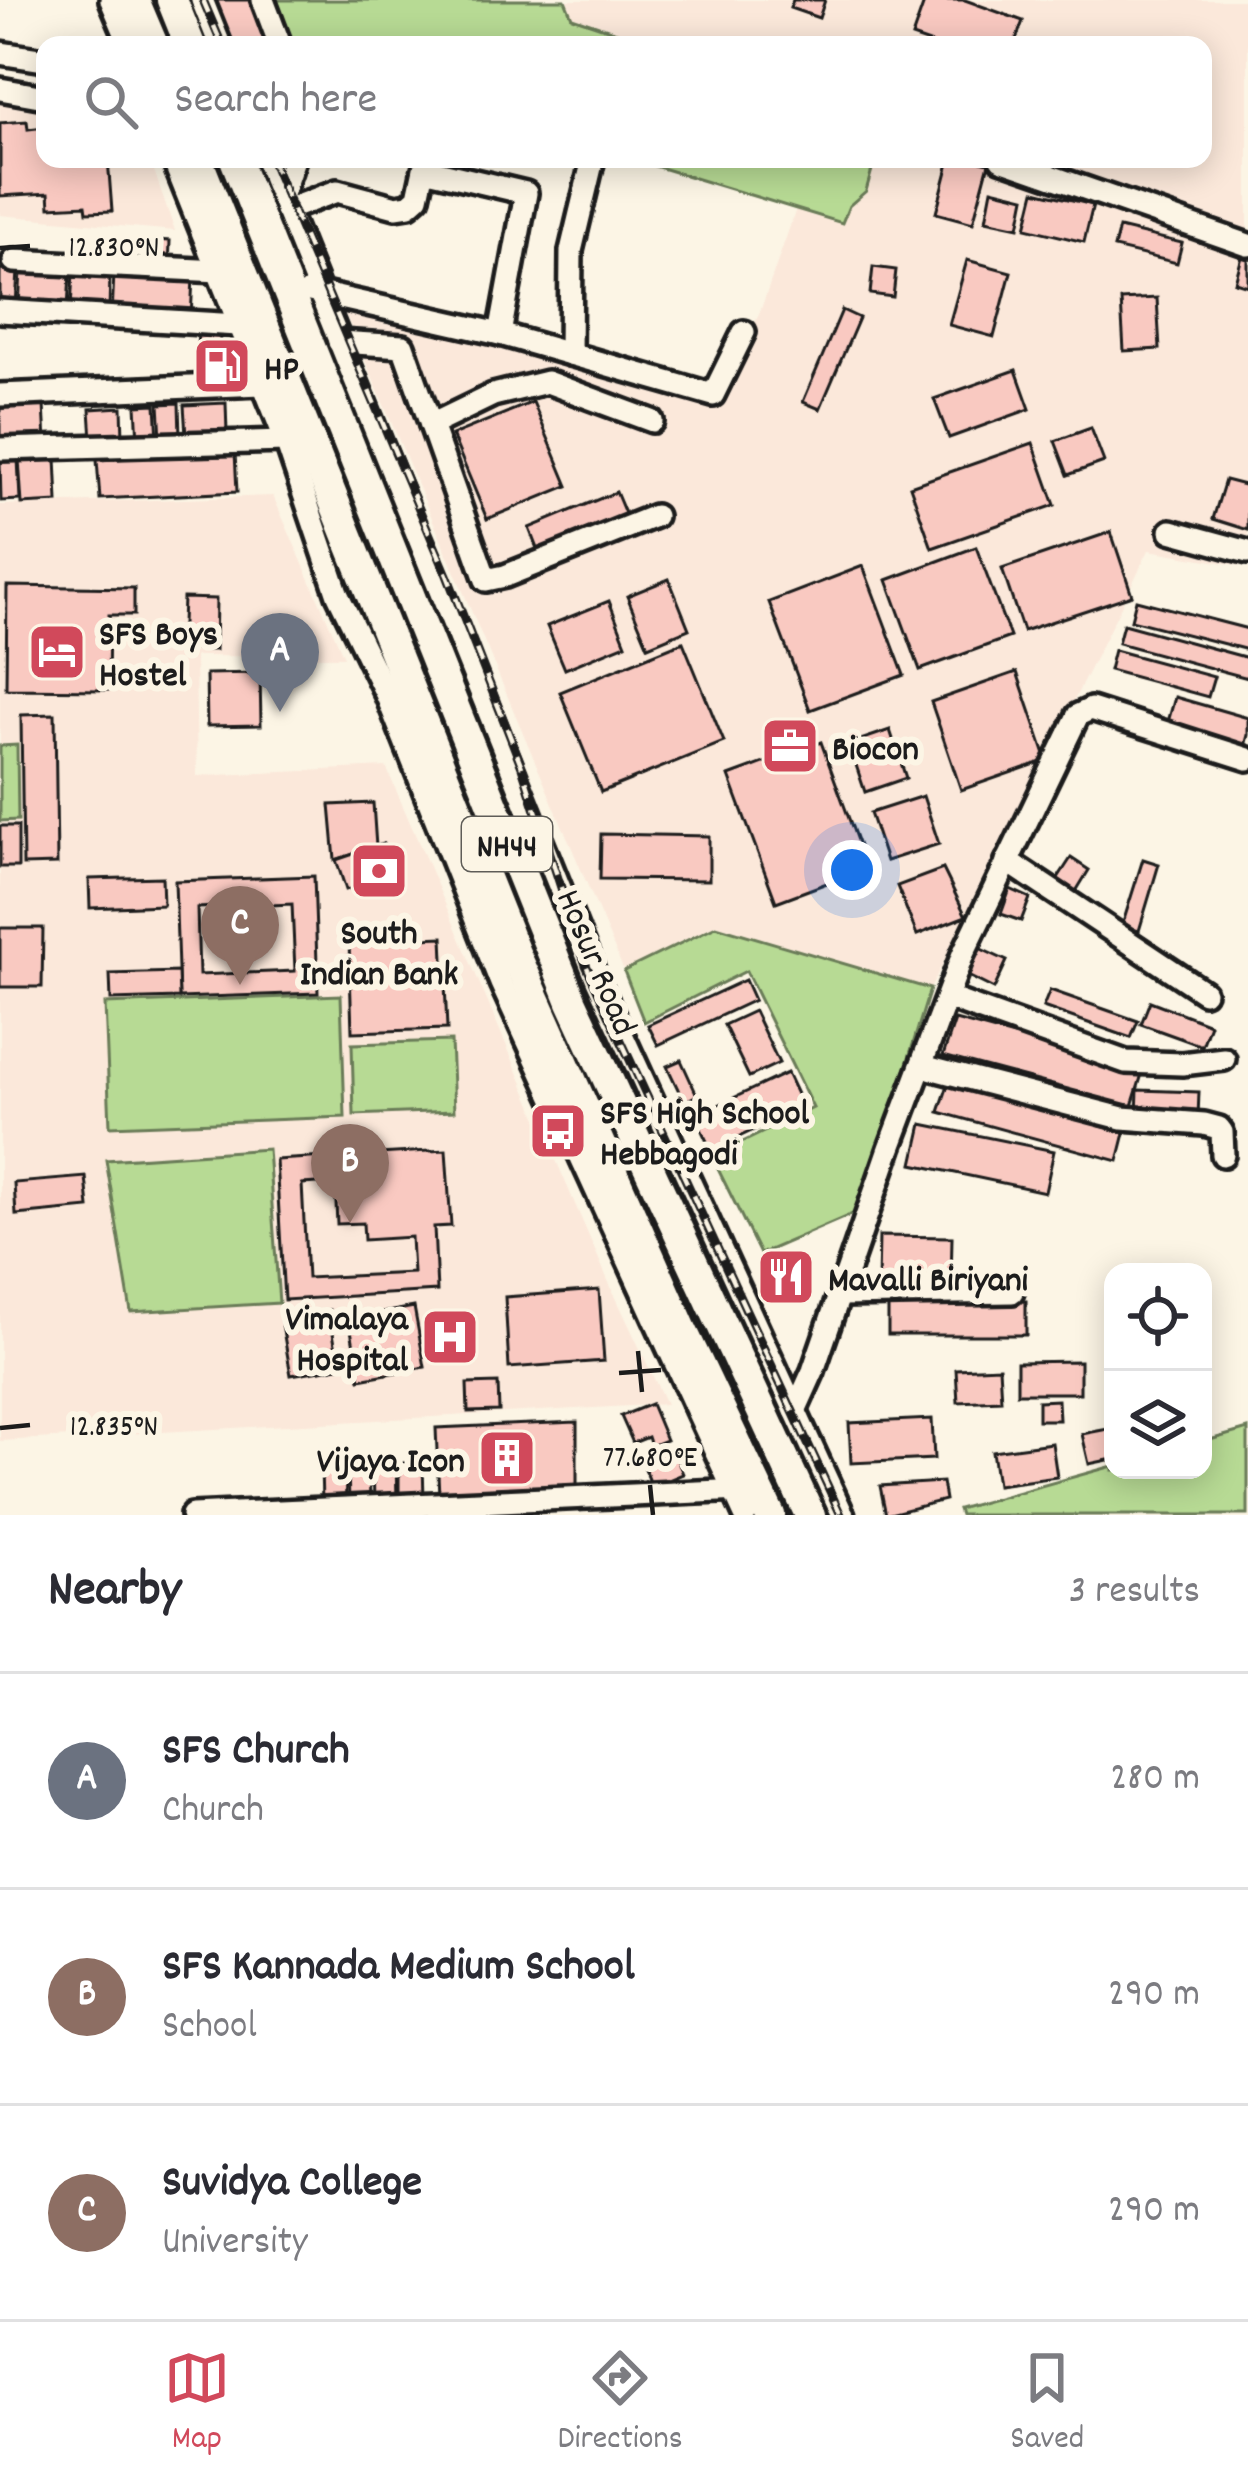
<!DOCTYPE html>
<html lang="en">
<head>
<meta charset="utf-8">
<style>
	:root { --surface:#fff; --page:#f7f7f7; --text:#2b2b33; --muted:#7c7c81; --line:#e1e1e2; --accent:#d1495b }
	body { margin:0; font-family:Dekko,sans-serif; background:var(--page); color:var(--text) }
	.controls { position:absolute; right:36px; bottom:36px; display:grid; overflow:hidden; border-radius:24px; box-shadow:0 6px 30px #0003 }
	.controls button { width:108px; height:108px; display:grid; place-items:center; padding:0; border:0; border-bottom:3px solid var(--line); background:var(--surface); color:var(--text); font:60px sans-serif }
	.you { position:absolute; left:852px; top:870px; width:42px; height:42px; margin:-30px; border:9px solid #fff; border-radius:50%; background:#1a73e8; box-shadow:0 0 0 18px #1a73e833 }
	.badge { display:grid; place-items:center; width:78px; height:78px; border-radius:50%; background:var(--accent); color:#fff; font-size:39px; font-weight:700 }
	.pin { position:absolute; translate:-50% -99px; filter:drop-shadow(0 3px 6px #0008) }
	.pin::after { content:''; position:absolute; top:63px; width:42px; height:36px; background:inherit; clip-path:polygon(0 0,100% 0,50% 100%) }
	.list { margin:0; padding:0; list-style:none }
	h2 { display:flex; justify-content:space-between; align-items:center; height:156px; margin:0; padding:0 48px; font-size:51px }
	h2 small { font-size:39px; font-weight:400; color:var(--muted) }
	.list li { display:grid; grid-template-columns:78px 1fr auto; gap:36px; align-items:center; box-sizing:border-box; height:216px; padding:0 48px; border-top:3px solid var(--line) }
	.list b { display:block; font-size:45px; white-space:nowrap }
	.list p { margin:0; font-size:39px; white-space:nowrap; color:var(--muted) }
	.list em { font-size:39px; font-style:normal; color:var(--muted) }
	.icon { flex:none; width:66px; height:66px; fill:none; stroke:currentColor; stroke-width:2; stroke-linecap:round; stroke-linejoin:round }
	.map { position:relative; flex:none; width:1248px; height:1515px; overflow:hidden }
	.search { position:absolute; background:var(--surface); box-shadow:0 6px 30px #0003; left:36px; right:36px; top:36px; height:132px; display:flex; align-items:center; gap:30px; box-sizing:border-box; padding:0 42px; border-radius:24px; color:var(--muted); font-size:45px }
	.sheet { height:804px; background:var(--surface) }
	nav { display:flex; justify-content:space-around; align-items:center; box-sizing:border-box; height:168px; border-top:3px solid var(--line); background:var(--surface); font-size:33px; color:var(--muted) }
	nav a { display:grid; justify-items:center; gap:6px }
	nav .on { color:var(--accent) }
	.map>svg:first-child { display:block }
</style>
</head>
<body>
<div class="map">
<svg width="1248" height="1515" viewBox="0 0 1248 1515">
	<rect width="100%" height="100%" fill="#fcf5e5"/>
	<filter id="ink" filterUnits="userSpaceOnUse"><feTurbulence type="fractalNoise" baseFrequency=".00833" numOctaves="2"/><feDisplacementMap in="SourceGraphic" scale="24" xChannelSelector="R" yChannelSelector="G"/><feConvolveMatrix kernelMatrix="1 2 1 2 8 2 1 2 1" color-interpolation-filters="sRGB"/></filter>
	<g filter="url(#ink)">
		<g fill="#fbe8da">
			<polygon points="565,0 1248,0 1248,567 1149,550 930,989 716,926 624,971 339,299 722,401 761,309 796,209 842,223 849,206 866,191 875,159 1203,159 1203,45 655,45 572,17"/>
			<polygon points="0,98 45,108 45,159 150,159 175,231 0,215"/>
			<polygon points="273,496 344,657 195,656 197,776 386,767 610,1285 666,1404 0,1441 0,505"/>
		</g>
		<g fill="#b7da94" stroke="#6a7b58" stroke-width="3">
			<polygon points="276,0 565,0 572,17 655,45 294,45"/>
			<polygon points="632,159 875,159 866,191 849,206 842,223"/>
			<polygon points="17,745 18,820 0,821 0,746"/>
			<polygon points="716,926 930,989 862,1210 760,1254 712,1157 813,1108 746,971 644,1022 624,971"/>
			<polygon points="341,995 345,1117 110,1126 105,1004"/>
			<polygon points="451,1041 454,1111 354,1115 352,1044"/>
			<polygon points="268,1149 279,1303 131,1312 106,1160"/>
			<polygon points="1248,1429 1248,1515 960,1515 958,1509 1113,1466 1113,1470 1203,1470 1203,1442"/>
		</g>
		<g fill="#f9c9c1" stroke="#1c1c1c" stroke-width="3" fill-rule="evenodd">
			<polygon points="184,0 251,0 269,45 203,45"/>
			<polygon points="793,0 825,0 819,18 790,8"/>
			<polygon points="925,0 965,0 1023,21 1014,45 935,45 912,37"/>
			<polygon points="27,121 28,129 45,127 45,159 108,159 112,211 87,212 86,205 50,207 49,193 0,196 0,123"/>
			<polygon points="950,159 973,159 989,163 973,223 936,213"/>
			<polygon points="992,189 1025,197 1019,227 986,220"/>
			<polygon points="1035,191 1093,205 1084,242 1026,228"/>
			<polygon points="1119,228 1182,243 1177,263 1114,248"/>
			<polygon points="138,239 170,241 169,267 137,265"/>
			<polygon points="1243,253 1248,254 1248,286 1235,282"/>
			<polygon points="967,260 1011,272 994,337 949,325"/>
			<polygon points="873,267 896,270 893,297 870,294"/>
			<polygon points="0,269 18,270 16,306 0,305"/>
			<polygon points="21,270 70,272 68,309 19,307"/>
			<polygon points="73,272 110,274 109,310 71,309"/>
			<polygon points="114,273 193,277 191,318 112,315"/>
			<polygon points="1157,298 1160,349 1124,351 1121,300"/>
			<polygon points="842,310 859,318 820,409 803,402"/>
			<polygon points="198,332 220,333 219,364 196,363"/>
			<polygon points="1016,370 1030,409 949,438 934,399"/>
			<polygon points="533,402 568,486 487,519 452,435"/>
			<polygon points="179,403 180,437 161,438 159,404"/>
			<polygon points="226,403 227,433 186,435 184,405"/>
			<polygon points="156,404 158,440 138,441 136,405"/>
			<polygon points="44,405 46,442 0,445 0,408"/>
			<polygon points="122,407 123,438 92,440 90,409"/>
			<polygon points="1091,428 1104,462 1068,475 1055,441"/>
			<polygon points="1033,443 1055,505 932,548 910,486"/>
			<polygon points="235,452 237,492 100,499 97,460"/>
			<polygon points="56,458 58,502 22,504 19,459"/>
			<polygon points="18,459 20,500 1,501 0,460"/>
			<polygon points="1225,480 1248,486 1248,530 1213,519"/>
			<polygon points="616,492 629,523 541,559 529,528"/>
			<polygon points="1111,532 1132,595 1023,631 1002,569"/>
			<polygon points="976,547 1010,637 920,670 887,580"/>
			<polygon points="863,566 904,675 810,710 769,602"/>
			<polygon points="669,579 689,629 648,646 627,596"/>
			<polygon points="7,586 134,588 134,615 109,615 108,690 6,689"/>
			<polygon points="183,598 216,599 215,650 181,649"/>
			<polygon points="1136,600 1248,629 1248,650 1131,620"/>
			<polygon points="609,601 626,644 565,669 547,626"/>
			<polygon points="1123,624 1248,658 1248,678 1118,643"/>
			<polygon points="683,642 724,742 601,792 560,692"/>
			<polygon points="1114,650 1214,677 1208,697 1109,670"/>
			<polygon points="1017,672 1047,760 961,790 931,702"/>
			<polygon points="260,673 261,725 207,726 206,674"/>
			<polygon points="1175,697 1248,718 1248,735 1244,750 1166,729"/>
			<polygon points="55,714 57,864 23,865 21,715"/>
			<polygon points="890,730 906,778 865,792 849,744"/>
			<polygon points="821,742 867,868 776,902 729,776"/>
			<polygon points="923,796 939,844 886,861 870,813"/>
			<polygon points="373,803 376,847 335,860 330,805"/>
			<rect x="0" y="826" width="18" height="41"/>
			<polygon points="601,834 709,836 709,880 600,879"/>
			<polygon points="383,844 394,875 346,890 336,860"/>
			<polygon points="1071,858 1089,870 1075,893 1056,881"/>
			<polygon points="1143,859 1159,864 1139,931 1122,926"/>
			<polygon points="943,869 966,916 917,935 897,886"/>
			<path d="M 314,876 L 318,993 L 179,998 L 175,881 ZM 292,904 L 295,971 L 199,975 L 197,908 Z"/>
			<polygon points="162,877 163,905 90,908 89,879"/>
			<polygon points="1010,889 1030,898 1021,921 1001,914"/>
			<polygon points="0,928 43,928 42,987 0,987"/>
			<polygon points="443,937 447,1029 352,1032 349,941"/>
			<polygon points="979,948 1007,961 994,989 966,975"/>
			<polygon points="178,972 179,998 111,1000 110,974"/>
			<polygon points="745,980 754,1000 658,1045 648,1025"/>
			<polygon points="1050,990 1138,1021 1131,1038 1043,1007"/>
			<polygon points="1150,1001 1210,1024 1202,1046 1141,1024"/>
			<polygon points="754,1011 779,1063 749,1077 724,1025"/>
			<polygon points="955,1020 1143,1071 1132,1106 943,1056"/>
			<polygon points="681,1060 697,1095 684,1102 667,1066"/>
			<polygon points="787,1073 803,1107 711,1150 695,1116"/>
			<polygon points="949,1082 1125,1133 1118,1161 939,1112"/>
			<polygon points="1138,1090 1199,1092 1198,1117 1137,1115"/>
			<polygon points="922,1124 1054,1151 1045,1192 913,1164"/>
			<path d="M 446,1150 L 451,1226 L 434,1227 L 437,1291 L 284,1300 L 276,1160 ZM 335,1182 L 337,1224 L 363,1223 L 364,1240 L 411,1237 L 413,1273 L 307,1278 L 302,1184 Z"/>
			<polygon points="86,1177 89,1208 16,1215 14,1183"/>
			<polygon points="879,1236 952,1237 951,1284 878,1283"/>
			<polygon points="599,1290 604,1361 509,1368 505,1297"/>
			<polygon points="1026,1301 1026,1335 888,1335 888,1302"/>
			<polygon points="414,1307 425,1367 360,1379 349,1319"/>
			<polygon points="329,1310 339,1367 291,1375 281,1319"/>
			<polygon points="1080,1361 1080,1393 1017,1393 1017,1362"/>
			<polygon points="999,1367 1001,1400 958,1402 956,1369"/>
			<polygon points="498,1383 499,1411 468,1412 467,1384"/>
			<polygon points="1058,1400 1059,1420 1038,1420 1038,1401"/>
			<polygon points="651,1404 666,1440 651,1446 648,1437 633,1443 621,1416"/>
			<polygon points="932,1419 934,1459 851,1463 849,1423"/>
			<polygon points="577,1422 577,1489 439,1496 436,1428"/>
			<polygon points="1113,1428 1113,1459 1089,1464 1082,1434"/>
			<polygon points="1052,1443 1057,1477 997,1485 992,1451"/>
			<polygon points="672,1447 683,1474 652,1487 641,1459"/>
			<polygon points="396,1463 397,1500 374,1501 373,1464"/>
			<polygon points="399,1463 423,1463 424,1500 399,1501"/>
			<polygon points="321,1465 345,1465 346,1503 322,1504"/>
			<polygon points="348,1465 369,1465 370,1503 349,1504"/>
			<polygon points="942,1482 945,1500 886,1515 880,1486"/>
		</g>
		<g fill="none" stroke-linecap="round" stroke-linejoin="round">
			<g stroke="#1c1c1c" stroke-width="30">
				<g id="minor">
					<polyline points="111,0 130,45"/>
					<polyline points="202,0 220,45"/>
					<polyline points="263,0 280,45"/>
					<polyline points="0,53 45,60"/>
					<polyline points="0,89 45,97"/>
					<polyline points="173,159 286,441 338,595 387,696 501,983 745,1515"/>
					<polyline points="266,159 597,980 843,1515"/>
					<polyline points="1001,159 1248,245"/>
					<polyline points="281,197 294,159"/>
					<polyline points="286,210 337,191 396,207 409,205 418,197 424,169 526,193 500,334"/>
					<polyline points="14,261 220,271"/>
					<polyline points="310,291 500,334 713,395 744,332"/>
					<polyline points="0,311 238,325"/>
					<polyline points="339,342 403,346 486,580 505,576 655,516"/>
					<polyline points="570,354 571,251 592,163"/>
					<polyline points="0,395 262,384"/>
					<polyline points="431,425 493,395 547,382 652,421"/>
					<polyline points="0,449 286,441"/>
					<polyline points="1171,531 1248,552"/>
					<polyline points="1007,861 1204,992"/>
					<polyline points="948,998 1126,1062 1182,1064 1224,1059"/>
					<polyline points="922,1066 1122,1118 1204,1124 1219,1128 1222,1132 1223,1155"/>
					<polyline points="841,1295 1012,1292"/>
					<polyline points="795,1411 813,1371 890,1148 963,954 1078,715 1091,709 1248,759"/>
					<polyline points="192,1515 742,1490"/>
				</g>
			</g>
			<g stroke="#1c1c1c" stroke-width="39">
				<g id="highway">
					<polyline points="134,0 153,45"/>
					<polyline points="172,0 190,45"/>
					<polyline points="197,159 515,953 683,1332 770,1515"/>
					<polyline points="235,159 572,1002 810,1515"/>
				</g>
			</g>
			<use href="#minor" stroke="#fcf5e5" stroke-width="21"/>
			<use href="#highway" stroke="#fcf5e5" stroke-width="30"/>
			<g stroke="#1c1c1c" stroke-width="9">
				<g id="rail">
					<polyline points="203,0 222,45"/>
					<polyline points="271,159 447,575 522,767 586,965 841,1515"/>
				</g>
			</g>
			<use href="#rail" stroke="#fcf5e5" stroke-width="4.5" stroke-dasharray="14" stroke-linecap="butt"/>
		</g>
	</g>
	<path fill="none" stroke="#1c1c1c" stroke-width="4.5" d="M 0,248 L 30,246M 638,1351 L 642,1392M 619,1373 L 661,1370M 0,1428 L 30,1425M 650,1485 L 653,1515"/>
	<defs>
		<g id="fuel-square" transform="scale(3)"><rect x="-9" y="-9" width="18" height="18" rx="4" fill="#d1495b" stroke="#fcf5e5"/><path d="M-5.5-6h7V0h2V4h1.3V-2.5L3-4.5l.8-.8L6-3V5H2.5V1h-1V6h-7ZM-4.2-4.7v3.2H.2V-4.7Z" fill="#fff"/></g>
		<g id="hotel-square" transform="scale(3)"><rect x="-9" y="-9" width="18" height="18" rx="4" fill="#d1495b" stroke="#fcf5e5"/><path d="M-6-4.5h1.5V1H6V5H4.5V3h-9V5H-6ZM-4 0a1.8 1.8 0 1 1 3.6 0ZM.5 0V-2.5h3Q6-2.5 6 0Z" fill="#fff"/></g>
		<g id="office-square" transform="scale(3)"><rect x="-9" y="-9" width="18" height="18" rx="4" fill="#d1495b" stroke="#fcf5e5"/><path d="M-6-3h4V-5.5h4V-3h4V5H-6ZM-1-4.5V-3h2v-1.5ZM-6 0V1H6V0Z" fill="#fff"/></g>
		<g id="bank-square" transform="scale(3)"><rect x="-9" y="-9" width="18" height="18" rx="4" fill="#d1495b" stroke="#fcf5e5"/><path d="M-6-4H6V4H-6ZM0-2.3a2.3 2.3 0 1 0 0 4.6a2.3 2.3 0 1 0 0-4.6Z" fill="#fff"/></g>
		<g id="bus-square" transform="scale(3)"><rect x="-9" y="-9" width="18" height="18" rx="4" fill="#d1495b" stroke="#fcf5e5"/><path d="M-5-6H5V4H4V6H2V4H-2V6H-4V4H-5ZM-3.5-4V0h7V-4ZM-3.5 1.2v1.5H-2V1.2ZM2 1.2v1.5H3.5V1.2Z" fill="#fff"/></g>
		<g id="restaurant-square" transform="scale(3)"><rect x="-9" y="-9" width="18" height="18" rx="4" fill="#d1495b" stroke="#fcf5e5"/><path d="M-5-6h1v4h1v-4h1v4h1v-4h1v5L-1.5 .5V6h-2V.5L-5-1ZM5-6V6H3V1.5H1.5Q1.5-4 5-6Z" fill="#fff"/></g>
		<g id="hospital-square" transform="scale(3)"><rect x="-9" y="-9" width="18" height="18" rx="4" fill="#d1495b" stroke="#fcf5e5"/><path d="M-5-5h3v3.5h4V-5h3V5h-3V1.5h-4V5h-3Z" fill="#fff"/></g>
		<g id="building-square" transform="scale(3)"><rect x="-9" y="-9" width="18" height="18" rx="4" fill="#d1495b" stroke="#fcf5e5"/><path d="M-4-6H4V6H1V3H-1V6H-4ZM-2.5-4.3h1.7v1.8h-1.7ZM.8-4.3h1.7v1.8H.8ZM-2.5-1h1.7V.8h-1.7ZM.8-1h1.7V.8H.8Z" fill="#fff"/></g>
	</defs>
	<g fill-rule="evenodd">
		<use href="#fuel-square" x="222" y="366"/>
		<use href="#hotel-square" x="57" y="652"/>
		<use href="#office-square" x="790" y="746"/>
		<use href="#bank-square" x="379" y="871"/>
		<use href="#bus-square" x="558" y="1131"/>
		<use href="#restaurant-square" x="786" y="1277"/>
		<use href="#hospital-square" x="450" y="1337"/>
		<use href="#building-square" x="507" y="1458"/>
	</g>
	<g text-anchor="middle" stroke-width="12" stroke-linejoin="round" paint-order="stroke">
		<rect fill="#fcf5e5" stroke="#5f5d58" stroke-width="3" x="462" y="817" width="90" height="54" rx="9"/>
		<g font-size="33" font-weight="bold" fill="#1c1c1c">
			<text x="507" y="856">NH44</text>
		</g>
		<g font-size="36" font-weight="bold" fill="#1c1c1c" stroke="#fcf5e5" text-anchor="start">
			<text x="264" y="379">HP</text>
			<text x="99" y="644">SFS Boys<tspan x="99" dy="41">Hostel</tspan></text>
			<text x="832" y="759">Biocon</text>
			<text x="379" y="943" text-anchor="middle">South<tspan x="379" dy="41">Indian Bank</tspan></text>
			<text x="600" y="1123">SFS High School<tspan x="600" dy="41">Hebbagodi</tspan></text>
			<text x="828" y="1290">Mavalli Biriyani</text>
			<text x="408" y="1329" text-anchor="end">Vimalaya<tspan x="408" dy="41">Hospital</tspan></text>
			<text x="465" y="1471" text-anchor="end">Vijaya Icon</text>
		</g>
		<g font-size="36" fill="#1c1c1c" stroke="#fcf5e5">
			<text transform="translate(599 961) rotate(67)" y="13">Hosur Road</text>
		</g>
	</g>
	<g font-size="30" text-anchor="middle" fill="#1c1c1c" stroke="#fcf5e5" stroke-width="12" stroke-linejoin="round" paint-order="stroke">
		<text x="114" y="256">12.830°N</text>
		<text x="114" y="1435">12.835°N</text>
		<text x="650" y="1466">77.680°E</text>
	</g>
</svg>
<div class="controls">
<button><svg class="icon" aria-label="locate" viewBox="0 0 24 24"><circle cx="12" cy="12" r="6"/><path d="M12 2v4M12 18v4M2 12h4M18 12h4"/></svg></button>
<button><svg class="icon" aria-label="layers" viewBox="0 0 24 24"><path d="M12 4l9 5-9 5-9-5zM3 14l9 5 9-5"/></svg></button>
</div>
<div class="you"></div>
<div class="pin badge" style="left:280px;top:712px;background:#6b7280">A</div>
<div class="pin badge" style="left:350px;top:1223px;background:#8d6e63">B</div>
<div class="pin badge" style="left:240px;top:985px;background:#8d6e63">C</div>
<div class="search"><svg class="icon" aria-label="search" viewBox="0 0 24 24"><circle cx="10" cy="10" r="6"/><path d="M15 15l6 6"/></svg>Search here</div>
</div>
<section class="sheet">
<h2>Nearby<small>3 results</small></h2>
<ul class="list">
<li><span class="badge" style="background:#6b7280">A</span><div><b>SFS Church</b><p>Church</p></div><em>280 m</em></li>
<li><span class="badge" style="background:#8d6e63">B</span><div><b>SFS Kannada Medium School</b><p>School</p></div><em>290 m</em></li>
<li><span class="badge" style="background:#8d6e63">C</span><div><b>Suvidya College</b><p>University</p></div><em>290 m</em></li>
</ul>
</section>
<nav>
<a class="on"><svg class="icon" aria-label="map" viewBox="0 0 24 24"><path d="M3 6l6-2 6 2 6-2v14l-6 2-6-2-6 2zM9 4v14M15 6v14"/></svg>Map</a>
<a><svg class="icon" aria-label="directions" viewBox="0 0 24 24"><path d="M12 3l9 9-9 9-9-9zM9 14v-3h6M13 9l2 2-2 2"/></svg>Directions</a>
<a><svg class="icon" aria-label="saved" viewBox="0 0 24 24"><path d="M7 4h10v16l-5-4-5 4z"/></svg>Saved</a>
</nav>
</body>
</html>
